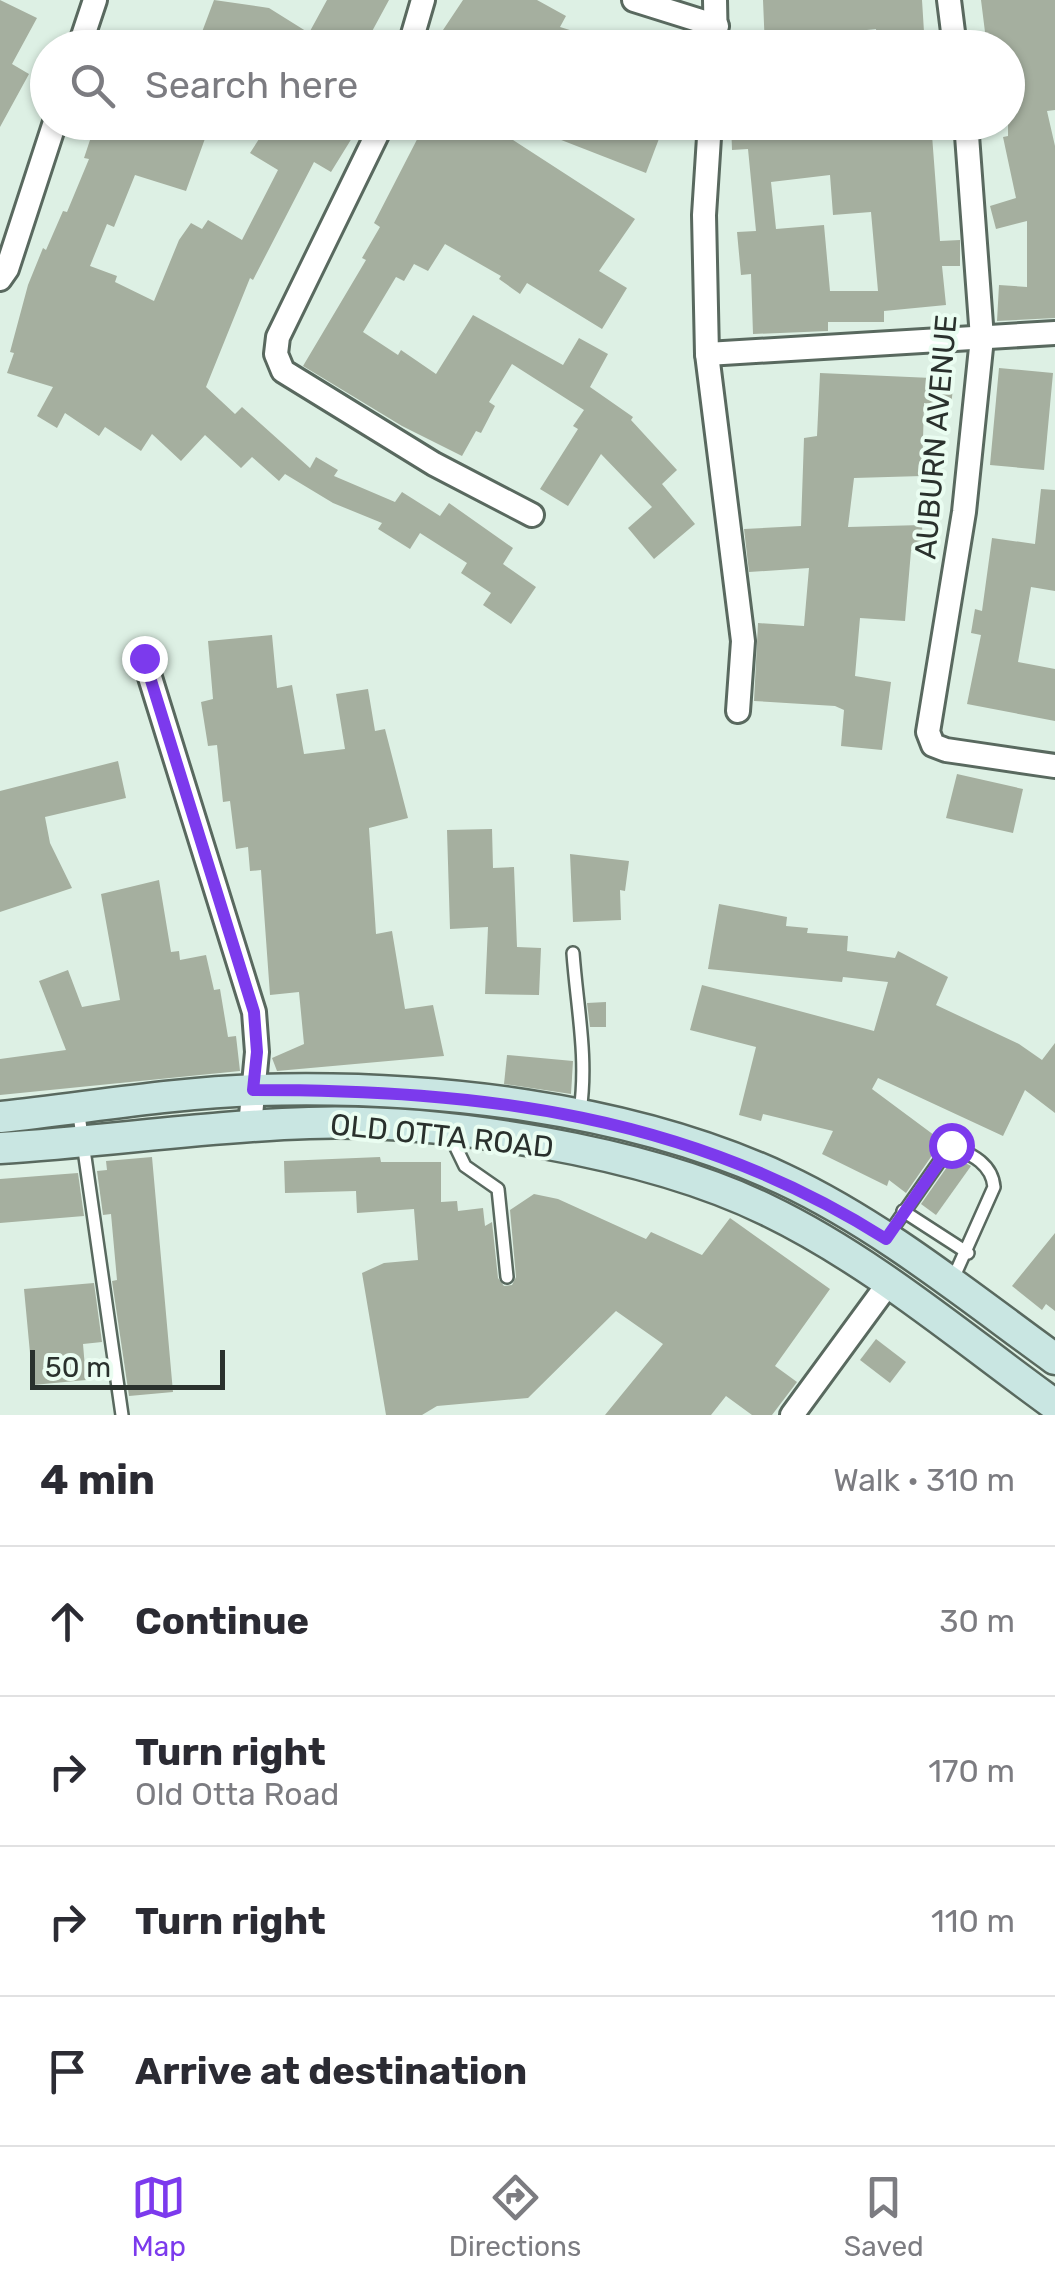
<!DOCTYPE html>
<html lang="en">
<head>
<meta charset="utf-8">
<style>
	:root { --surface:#fff; --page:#f2f2f3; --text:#2b2b33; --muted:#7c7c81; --line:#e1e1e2; --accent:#7c3aed }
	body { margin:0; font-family:Rubik,sans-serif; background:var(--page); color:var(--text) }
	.scale { position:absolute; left:30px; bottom:25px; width:195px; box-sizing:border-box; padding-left:10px; border:5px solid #2a312d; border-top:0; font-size:28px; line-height:35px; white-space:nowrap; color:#2a312d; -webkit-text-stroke:8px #eafdf1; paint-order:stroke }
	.stop { position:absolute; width:30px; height:30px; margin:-22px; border:8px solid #7c3aed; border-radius:50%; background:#fff }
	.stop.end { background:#7c3aed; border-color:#fff; box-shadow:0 2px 10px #0008 }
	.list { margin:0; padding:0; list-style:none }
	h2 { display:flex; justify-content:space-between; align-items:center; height:130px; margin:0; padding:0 40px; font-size:42px }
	h2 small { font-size:32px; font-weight:400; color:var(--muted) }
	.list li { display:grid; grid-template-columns:65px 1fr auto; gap:30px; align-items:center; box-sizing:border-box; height:150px; padding:0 40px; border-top:2px solid var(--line) }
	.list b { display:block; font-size:38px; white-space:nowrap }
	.list p { margin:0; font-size:32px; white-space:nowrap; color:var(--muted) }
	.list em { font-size:32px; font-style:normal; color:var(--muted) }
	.icon { flex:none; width:55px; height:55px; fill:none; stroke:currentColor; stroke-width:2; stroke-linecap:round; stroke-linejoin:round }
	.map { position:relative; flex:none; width:1055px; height:1415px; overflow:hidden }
	.search { position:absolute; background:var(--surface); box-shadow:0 2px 8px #0004; left:30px; right:30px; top:30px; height:110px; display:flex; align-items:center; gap:25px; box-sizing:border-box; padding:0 35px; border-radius:55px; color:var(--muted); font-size:38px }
	.sheet { height:730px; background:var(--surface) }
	nav { display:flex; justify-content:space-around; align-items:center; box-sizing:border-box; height:140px; border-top:2px solid var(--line); background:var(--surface); font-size:28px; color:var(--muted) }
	nav a { display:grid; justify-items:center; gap:5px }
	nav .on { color:var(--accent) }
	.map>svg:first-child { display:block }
</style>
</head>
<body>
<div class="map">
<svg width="1055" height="1415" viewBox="0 0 1055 1415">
	<rect width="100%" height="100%" fill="#ddf0e4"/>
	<g fill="#a5af9f" fill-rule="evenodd">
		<polygon points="0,0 37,18 12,64 29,74 0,127"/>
		<polygon points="214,0 269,8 309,33 327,0 389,0 363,48 221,48 199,40"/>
		<polygon points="463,0 537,0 566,16 560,27 612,43 611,48 431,48"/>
		<polygon points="763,0 922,0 925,48 877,48 876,29 820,35 819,48 765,48"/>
		<polygon points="981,0 1055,0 1055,110 1047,111 1055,146 1055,318 997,321 999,285 1027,287 1027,221 996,229 990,206 1016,198 1003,137 1008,136 1008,48 987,48"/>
		<polygon points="96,122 211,122 186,191 135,175 114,227 107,224 90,266 117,276 115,282 154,301 179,240 191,223 202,229 208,220 242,240 278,170 250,153 270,122 327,122 352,138 331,172 314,162 253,280 250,278 206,387 235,414 242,407 310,468 316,457 338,470 334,476 395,502 402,492 440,516 449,503 513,548 503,564 536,587 511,624 483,605 491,593 461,573 467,563 420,533 410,549 378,529 382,523 333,503 285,474 279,481 252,457 241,468 205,435 181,461 152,434 141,451 105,427 99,436 65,413 57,428 37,416 53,387 7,373 14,353 10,352 28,285 43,248 46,250 63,211 67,212 89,159 84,158"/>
		<polygon points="426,122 504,122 499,131 635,219 599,271 627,288 602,329 527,283 520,294 499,279 501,276 445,244 428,271 414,264 404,281 396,277 363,332 398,355 401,350 436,374 473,315 563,365 579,338 608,354 590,387 633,417 631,420 677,470 662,484 695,524 654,559 628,528 652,507 601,454 568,506 540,489 578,429 573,426 584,410 512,364 489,402 495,406 481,433 476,431 462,456 402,426 303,366 366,260 362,258 380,227 374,223"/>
		<polygon points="515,122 624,122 660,136 646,173"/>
		<path d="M 731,122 L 931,122 L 940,241 L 960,240 L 960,266 L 942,266 L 946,305 L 884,311 L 884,322 L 828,322 L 828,331 L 753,334 L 751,274 L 741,275 L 737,232 L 756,231 L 748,149 L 732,150 ZM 830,175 L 833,215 L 871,212 L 878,291 L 830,291 L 824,225 L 776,229 L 771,182 Z"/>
		<polygon points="999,368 1053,373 1044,470 990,465"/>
		<polygon points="820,373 954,379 951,406 924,403 922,476 854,478 848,527 922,525 923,551 911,551 905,621 860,618 855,676 891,682 882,750 841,746 844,710 835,706 754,701 758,623 804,626 809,568 749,572 744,529 801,526 804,438 817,436"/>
		<polygon points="1041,489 1055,490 1055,591 1031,587 1018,662 1055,669 1055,721 967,704 981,635 971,633 975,609 982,611 992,538 1035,544"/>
		<polygon points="272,635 277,688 292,685 304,754 345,749 336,694 368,689 375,731 385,729 408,818 369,828 376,934 392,931 405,1009 433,1005 444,1056 277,1071 272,1058 304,1044 299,992 270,995 261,870 250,871 248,847 236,849 230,801 223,802 217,745 208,746 201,702 213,699 208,641"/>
		<polygon points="118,761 126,798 45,817 50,843 72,888 0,912 0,791"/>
		<polygon points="957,774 1023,789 1013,833 946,818"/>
		<polygon points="492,829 493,868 514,867 517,947 541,948 539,995 485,994 488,927 450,929 447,830"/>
		<polygon points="570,854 629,861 625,891 620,890 621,920 573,922"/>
		<polygon points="159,880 171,952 179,951 180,960 206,955 214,990 220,989 228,1037 236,1036 240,1071 0,1095 0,1059 66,1050 39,981 68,970 82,1007 120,1000 101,894"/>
		<polygon points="719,904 787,917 786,926 808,928 807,933 848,936 847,951 895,958 898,951 948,977 936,1005 1019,1044 1042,1060 1055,1043 1055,1113 1025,1090 1003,1136 878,1078 872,1089 942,1141 906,1193 889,1180 887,1186 822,1154 833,1131 763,1114 761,1121 739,1115 756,1047 690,1030 702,985 874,1031 888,982 843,977 842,982 708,969"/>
		<polygon points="606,1002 606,1027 590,1027 587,1003"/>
		<polygon points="507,1055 573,1061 571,1094 504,1084"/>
		<polygon points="152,1157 173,1392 129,1396 112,1281 117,1280 111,1214 103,1215 97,1171 107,1170 106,1161"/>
		<polygon points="380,1157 381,1162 441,1162 441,1202 457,1201 458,1211 483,1208 485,1226 492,1222 498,1278 504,1286 512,1285 516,1277 510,1210 534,1194 558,1199 646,1239 651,1232 702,1255 730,1218 830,1289 775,1366 797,1382 772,1415 752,1415 726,1396 711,1415 605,1415 663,1344 616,1311 528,1398 437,1406 422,1415 386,1415 362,1273 384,1263 418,1260 414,1209 357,1213 356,1191 285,1193 284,1161"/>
		<polygon points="954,1157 971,1166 936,1215 921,1204"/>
		<polygon points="78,1173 84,1216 0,1223 0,1179"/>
		<polygon points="1055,1233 1055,1311 1046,1304 1042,1310 1012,1286"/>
		<polygon points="94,1283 102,1342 83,1344 86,1380 33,1385 24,1289"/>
		<polygon points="876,1339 906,1362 890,1383 860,1360"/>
	</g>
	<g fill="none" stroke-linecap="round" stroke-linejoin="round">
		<g stroke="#59695f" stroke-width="16">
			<g id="service">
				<path d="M 573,953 C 577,1008 588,1057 580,1112"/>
				<polyline points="78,1108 122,1415"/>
				<polyline points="449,1133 465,1166 498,1189 507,1277"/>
				<polyline points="903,1211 968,1253"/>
				<path d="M 888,1235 L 951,1145 C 970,1154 992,1163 994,1187 L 952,1281"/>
			</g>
		</g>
		<g stroke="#59695f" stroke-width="28">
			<g id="minor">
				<polyline points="634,0 717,26"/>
				<polyline points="715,0 716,48"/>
				<polyline points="949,0 955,48"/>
				<polyline points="79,48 95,0"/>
				<polyline points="409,48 423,0"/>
				<polyline points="383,122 278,337 276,354 283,371 434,464 532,515"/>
				<polyline points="710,122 704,215 707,354 743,641 738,711"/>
				<polyline points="966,122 982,338 964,512 928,732 933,745 946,750 1055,766"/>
				<polyline points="0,279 7,269 55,122"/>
				<polyline points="707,354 1055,333"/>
				<polyline points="144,658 254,1012 257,1052 250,1126"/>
				<polyline points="792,1415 888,1284"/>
			</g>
		</g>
		<g stroke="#59695f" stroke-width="35">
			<g id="secondary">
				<path d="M 0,1117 C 85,1108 171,1093 257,1090 C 428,1085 627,1106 783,1179 C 881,1225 968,1296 1055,1359"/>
				<path d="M 0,1148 C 103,1142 206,1126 309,1123 C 444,1119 646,1151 767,1210 C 871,1260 962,1338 1055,1405"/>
			</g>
		</g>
		<use href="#service" stroke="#fff" stroke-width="11"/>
		<use href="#minor" stroke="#fff" stroke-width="22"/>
		<use href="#secondary" stroke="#c9e6e2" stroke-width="30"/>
	</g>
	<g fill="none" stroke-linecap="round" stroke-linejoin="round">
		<path stroke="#7c3aed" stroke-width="12" d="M 144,658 L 254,1012 L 257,1052 L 253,1090 C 482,1090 689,1114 886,1239 L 951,1145"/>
	</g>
	<g text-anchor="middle" stroke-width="8" stroke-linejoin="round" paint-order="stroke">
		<g font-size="30" fill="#2a312d" stroke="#eafdf1">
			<text transform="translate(936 437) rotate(-85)" y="10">AUBURN AVENUE</text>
			<text transform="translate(442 1136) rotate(6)" y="10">OLD OTTA ROAD</text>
		</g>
	</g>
</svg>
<div class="scale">50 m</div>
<div class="stop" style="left:951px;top:1145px"></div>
<div class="stop end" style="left:144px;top:658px"></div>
<div class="search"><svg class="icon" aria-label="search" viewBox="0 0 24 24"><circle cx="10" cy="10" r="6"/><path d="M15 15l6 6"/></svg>Search here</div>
</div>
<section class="sheet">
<h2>4 min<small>Walk · 310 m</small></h2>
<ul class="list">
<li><svg class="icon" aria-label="ahead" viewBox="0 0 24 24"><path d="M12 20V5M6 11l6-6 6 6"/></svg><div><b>Continue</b></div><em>30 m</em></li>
<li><svg class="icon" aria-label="right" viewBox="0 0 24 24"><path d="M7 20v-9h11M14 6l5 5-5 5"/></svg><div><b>Turn right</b><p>Old Otta Road</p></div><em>170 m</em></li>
<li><svg class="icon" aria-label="right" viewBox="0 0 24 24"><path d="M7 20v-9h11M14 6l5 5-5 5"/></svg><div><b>Turn right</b></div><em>110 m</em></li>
<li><svg class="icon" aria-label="arrive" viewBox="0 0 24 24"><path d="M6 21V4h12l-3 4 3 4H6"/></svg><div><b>Arrive at destination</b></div></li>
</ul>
</section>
<nav>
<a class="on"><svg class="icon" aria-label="map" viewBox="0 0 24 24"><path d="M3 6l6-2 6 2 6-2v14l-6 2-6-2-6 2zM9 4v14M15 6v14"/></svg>Map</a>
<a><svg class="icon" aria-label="directions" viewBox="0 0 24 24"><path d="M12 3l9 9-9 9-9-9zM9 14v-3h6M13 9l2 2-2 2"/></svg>Directions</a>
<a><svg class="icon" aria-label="saved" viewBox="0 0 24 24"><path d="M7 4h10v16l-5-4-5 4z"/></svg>Saved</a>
</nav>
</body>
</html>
